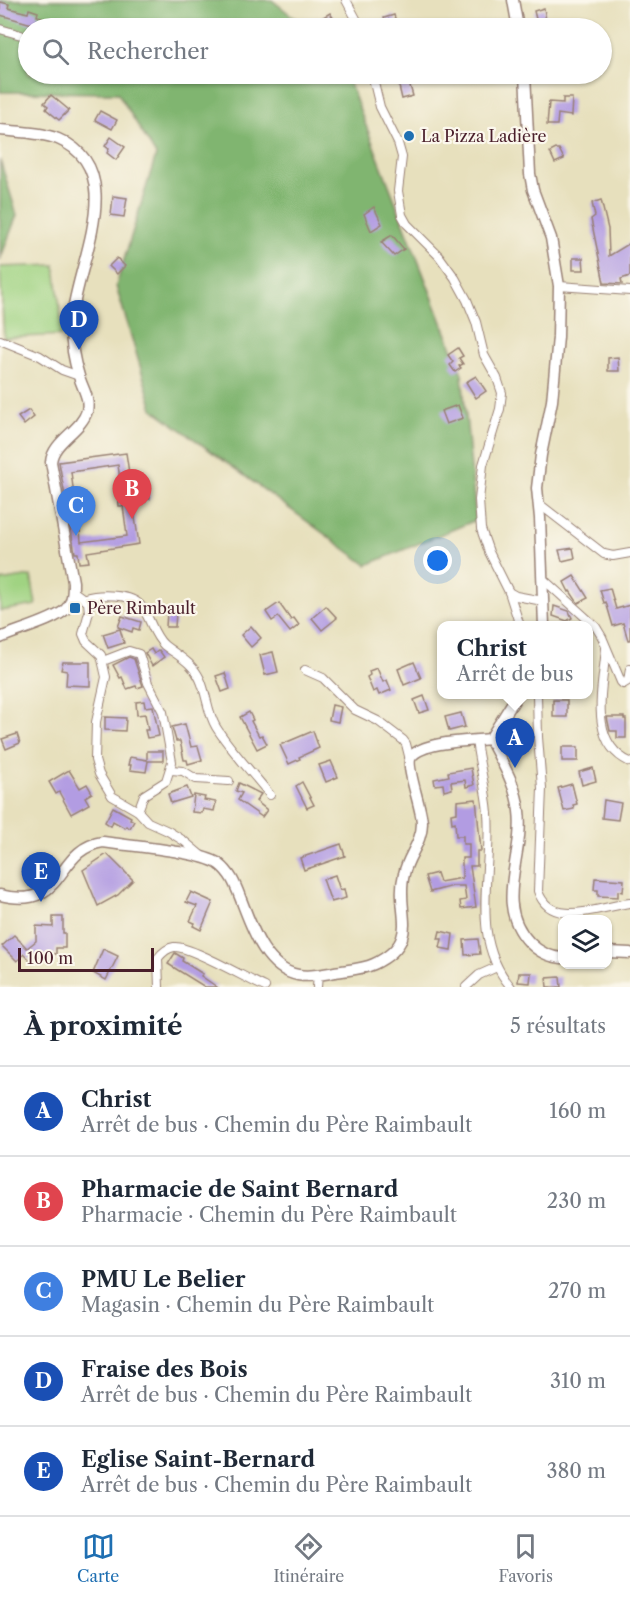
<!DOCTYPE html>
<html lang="fr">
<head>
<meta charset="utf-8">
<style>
	:root { --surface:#fff; --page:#f6f6f7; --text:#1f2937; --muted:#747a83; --line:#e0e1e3; --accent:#1f6fb2 }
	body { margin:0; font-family:"Libre Caslon Text",serif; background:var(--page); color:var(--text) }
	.controls { position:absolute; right:18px; bottom:18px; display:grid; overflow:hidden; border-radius:12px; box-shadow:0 2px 4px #0004 }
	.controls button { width:54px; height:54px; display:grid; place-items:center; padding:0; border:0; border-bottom:2px solid var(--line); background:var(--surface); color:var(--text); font:30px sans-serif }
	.scale { position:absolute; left:18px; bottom:15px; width:136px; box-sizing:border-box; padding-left:6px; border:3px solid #4a1f2b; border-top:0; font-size:16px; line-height:21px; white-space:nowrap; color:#4a1f2b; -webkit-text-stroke:4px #fbf7ec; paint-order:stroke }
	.you { position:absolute; left:438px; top:561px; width:21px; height:21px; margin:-15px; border:4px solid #fff; border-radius:50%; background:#1a73e8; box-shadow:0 0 0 9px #1a73e833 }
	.badge { display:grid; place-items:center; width:39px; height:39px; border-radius:50%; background:var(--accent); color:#fff; font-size:20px; font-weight:700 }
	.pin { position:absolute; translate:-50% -50px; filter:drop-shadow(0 2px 3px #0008) }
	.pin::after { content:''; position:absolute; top:32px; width:21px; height:18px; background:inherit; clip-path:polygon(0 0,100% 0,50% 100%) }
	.popup { position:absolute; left:437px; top:621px; width:156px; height:78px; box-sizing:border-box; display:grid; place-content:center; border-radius:12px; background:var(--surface); filter:drop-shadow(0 2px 4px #0005); font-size:20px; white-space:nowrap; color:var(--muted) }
	.popup b { font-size:22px; color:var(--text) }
	.popup::after { content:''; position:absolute; left:50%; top:100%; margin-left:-12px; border:12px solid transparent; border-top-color:var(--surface) }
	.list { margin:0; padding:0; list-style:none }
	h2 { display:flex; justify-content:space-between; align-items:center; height:78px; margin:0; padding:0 24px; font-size:26px }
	h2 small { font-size:20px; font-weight:400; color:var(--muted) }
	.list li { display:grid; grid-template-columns:39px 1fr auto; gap:18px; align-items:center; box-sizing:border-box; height:90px; padding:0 24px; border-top:2px solid var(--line) }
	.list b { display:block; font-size:22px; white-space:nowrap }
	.list p { margin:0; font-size:20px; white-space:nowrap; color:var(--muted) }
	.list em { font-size:20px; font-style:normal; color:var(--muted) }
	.icon { flex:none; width:33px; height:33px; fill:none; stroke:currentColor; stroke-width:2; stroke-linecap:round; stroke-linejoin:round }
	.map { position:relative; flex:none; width:630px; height:987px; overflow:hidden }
	.search { position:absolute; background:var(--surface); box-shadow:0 2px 4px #0004; left:18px; right:18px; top:18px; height:66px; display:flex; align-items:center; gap:15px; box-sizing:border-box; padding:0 21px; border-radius:33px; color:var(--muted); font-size:22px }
	.sheet { height:528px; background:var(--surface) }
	nav { display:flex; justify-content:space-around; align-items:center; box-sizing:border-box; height:84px; border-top:2px solid var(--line); background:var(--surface); font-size:16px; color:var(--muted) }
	nav a { display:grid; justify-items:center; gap:3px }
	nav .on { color:var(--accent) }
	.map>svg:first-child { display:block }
</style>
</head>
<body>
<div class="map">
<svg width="630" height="987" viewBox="0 0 630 987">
	<rect width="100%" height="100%" fill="#fbf7ec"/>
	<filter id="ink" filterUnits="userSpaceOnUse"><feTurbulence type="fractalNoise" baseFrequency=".0167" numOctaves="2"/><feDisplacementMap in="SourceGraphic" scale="12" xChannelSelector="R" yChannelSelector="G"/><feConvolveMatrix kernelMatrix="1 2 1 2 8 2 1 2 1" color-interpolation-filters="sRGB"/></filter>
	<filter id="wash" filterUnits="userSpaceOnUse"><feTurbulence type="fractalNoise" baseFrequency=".008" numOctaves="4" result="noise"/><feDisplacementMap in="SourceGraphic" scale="24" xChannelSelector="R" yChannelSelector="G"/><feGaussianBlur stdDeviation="1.35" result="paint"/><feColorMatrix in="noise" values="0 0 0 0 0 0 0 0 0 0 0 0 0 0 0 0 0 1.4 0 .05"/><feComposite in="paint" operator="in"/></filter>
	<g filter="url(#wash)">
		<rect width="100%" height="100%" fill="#e7e0bd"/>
		<g fill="#a0d382" stroke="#757956" stroke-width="1.5">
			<polygon points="55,265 63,335 4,338 0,267"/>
			<polygon points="31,576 36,605 0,611 0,581"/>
		</g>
		<g fill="#80b570" stroke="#656a4e" stroke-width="1.5">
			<polygon points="0,0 272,0 307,28 28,28 28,74 346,74 462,374 476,520 367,565 153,409 116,286 156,155 118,93 0,92"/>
			<polygon points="0,160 17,215 0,260"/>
		</g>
		<g id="blocks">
			<g fill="#b29ce2" fill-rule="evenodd">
				<polygon points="0,2 9,4 8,8 28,13 29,9 38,12 37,16 42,17 39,26 0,15"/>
				<polygon points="544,8 546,21 537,23 534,11"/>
				<polygon points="330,13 335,21 340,28 327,28 320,19"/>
				<polygon points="394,15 398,28 387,28 384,18"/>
				<polygon points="408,79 413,96 402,99 398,82"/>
				<polygon points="51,95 69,110 59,120 46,109 48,106 44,103"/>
				<polygon points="563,98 572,98 571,116 558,114 557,125 547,125 549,102 563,103"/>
				<polygon points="100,111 117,120 112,129 95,120"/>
				<polygon points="111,137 125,147 116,160 107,153 109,149 105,146"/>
				<polygon points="556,149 559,149 564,159 555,163 550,152"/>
				<polygon points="113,196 127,198 124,217 111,215"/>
				<polygon points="601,200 608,229 609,256 630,243 630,276 621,279 622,284 604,283 591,219 595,216 592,203"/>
				<polygon points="374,207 382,224 371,231 364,214"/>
				<polygon points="392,235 404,249 394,256 381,242"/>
				<polygon points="117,258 125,266 117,274 109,266"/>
				<polygon points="573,258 583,258 584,270 573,270"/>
				<polygon points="458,348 463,356 459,358 463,364 459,366 461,368 455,372 450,365 453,362 448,355"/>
				<polygon points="618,357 619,371 608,371 608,358"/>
				<polygon points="476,376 486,391 476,398 466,382"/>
				<polygon points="458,405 463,418 446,424 441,411"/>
				<polygon points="29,410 34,417 24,425 18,417"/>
				<path d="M 126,453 L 132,493 L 149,492 L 150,499 L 144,500 L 145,502 L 133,504 L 139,544 L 87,552 L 89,562 L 79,563 L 78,553 L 75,553 L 59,462 ZM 118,465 L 122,494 L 118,495 L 119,506 L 123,506 L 127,536 L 81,542 L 78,502 L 75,503 L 71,472 Z"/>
				<polygon points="573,548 575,558 562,561 559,550"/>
				<polygon points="574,576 588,598 578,603 570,591 569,592 564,582"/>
				<polygon points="610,588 616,609 630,605 630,640 628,640 623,623 613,626 606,602 604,603 600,590"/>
				<polygon points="279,603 291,620 294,618 299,625 290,632 278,617 272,621 266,612"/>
				<polygon points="326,606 337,618 322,630 312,618"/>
				<polygon points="554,606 569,611 572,618 567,621 553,616"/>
				<polygon points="167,612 176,613 175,627 166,627"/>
				<polygon points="122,616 141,622 139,630 133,628 132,632 118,627"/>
				<polygon points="251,626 261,638 251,647 241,635"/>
				<polygon points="120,629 124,643 108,648 103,634"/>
				<polygon points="151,649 154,654 159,650 164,657 152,666 145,653"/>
				<polygon points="273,652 278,672 265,675 260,655"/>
				<polygon points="129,657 134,659 143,686 137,688 136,686 127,689 122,677 120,678 113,665"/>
				<polygon points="63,662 90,662 90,686 66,685 67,671 61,670"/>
				<polygon points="414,662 421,678 404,685 398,669"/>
				<polygon points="377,668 383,682 387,680 391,690 379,695 377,690 373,692 367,677 370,675 369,671"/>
				<polygon points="225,673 230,689 222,692 216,676"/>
				<polygon points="424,696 429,710 419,713 414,700"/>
				<rect x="553" y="700" width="14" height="17"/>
				<polygon points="144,701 145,707 153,706 159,736 147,738 145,730 148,730 145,714 137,715 136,702"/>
				<polygon points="332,705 341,707 338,722 329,720"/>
				<polygon points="249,712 253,720 251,721 259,736 262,735 267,744 257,749 240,717"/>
				<polygon points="461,713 465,727 449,731 445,717"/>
				<polygon points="105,717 126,718 125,731 105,730"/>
				<polygon points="607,717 624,717 624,719 626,719 626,738 617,738 617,731 610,731"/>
				<polygon points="185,724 191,747 198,746 202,760 188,764 187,760 184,760 180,741 176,741 172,727"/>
				<polygon points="313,731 319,748 299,757 300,759 289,764 280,745"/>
				<polygon points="17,734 20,743 6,749 2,739"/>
				<rect x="562" y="747" width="16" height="14"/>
				<polygon points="147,751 163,751 163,761 148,761 146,772 130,770 131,765 128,765 130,757 147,760"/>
				<polygon points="331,761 338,777 326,782 319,765"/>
				<polygon points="471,768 474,785 466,787 465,780 451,782 452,789 444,791 443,784 435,785 434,779 449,776 448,772"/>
				<polygon points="593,768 596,781 582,785 579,772"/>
				<polygon points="69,770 80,788 87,784 92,793 85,797 89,804 71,814 59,792 56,794 49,782"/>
				<polygon points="302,782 314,805 307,808 296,786"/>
				<polygon points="239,783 261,794 256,801 267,810 262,817 238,800 242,793 236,791"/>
				<polygon points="572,784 577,804 573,805 574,809 564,811 558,788"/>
				<polygon points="187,787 191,797 171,803 168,794"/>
				<polygon points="194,795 205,797 204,800 216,802 214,811 203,809 202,813 192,812"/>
				<polygon points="476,799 481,851 477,851 477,866 470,866 476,907 461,909 460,901 466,900 464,886 453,886 430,892 425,876 437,873 440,882 462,878 462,858 469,858 469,844 463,844 463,836 456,836 455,822 452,823 451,814 457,813 457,801"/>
				<polygon points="604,800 621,803 618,820 602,818"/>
				<polygon points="113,807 131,817 130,819 134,821 130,828 126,826 125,828 113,821 111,826 105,822"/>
				<polygon points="341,844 345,856 304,870 300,858"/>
				<polygon points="107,854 133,880 118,895 98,906 83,870"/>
				<polygon points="335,875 340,890 344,889 346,898 331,902 323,879"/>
				<polygon points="595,878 624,880 623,892 618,891 618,897 598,896 598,890 594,890"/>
				<polygon points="191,892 213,902 201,930 193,926 195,923 190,921 197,906 186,902"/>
				<polygon points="53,917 63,917 63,933 65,933 65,948 56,948 56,954 46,954 46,956 29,959 24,954 17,961 2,946 14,935 27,948 36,941 36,926 53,927"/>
				<polygon points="440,931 453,934 451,950 440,948 442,939 438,939"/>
				<polygon points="478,939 480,954 465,955 464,940"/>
				<polygon points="103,949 118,956 106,980 93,973"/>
				<polygon points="175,953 183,958 182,961 203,974 201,976 217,987 205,987 168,964"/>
				<polygon points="519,973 531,973 530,983 518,982"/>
				<polygon points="560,977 561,987 547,987 546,978"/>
			</g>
		</g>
	</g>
	<g filter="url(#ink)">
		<use href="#blocks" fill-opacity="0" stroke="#988074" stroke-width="1.5"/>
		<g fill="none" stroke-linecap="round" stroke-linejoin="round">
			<g stroke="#988074" stroke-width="10">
				<g id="street">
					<polyline points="346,0 361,28"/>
					<polyline points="0,29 21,35"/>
					<polyline points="372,74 380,107 398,143 402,157 398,191 402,215 407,224 439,256 455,278 467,300 476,322 484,355 497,378 502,393 500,409 483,465 479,500 481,529 489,552 509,592 516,596 543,601"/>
					<polyline points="559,286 630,291"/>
					<polyline points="0,340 40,356 62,370 79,376"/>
					<polyline points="538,503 604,554 613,556 630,553"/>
					<polyline points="542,578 596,627 602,637 621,682 623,684 628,681 630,669"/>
					<polyline points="73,591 88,602 89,612 83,634 86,641 101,655 106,677 96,722 95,760 99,774 112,796 138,811 148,822 168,831 184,841 203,857"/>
					<polyline points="509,592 520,626"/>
					<path d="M 85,598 C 98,594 132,593 141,606 C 151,618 152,634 164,645 C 178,656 192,662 200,679 C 207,694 207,712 216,727 C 231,751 253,773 270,795"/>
					<path d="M 606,648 C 603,687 587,742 630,762"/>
					<polyline points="103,661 129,651 139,654 148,683 163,712 172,762 166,781 144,795 138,811"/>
					<polyline points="305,670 323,678 355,710 378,721 403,740 406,744 410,760"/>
					<path d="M 537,694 L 538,737 L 542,788 L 538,891 C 551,930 601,906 630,903"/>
					<path d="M 476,740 C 479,765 486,788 488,813 C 493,872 468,937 511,987"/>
					<polyline points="171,770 183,771 196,779 229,781"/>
					<path d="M 159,987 L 158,958 C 162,953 167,948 174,947 C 189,945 247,979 265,987"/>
					<polyline points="317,987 318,975"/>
					<polyline points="466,987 479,975 497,967"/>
				</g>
			</g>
			<g stroke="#988074" stroke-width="13">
				<g id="secondary">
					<polyline points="513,0 518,28"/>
					<polyline points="525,74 530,174 533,190 551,238 559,286 558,337 552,401 541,455 537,488 540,518 544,626"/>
					<path d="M 0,130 C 19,132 40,132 58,139 C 133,170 73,270 71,326 C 71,342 74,361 79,376 C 82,388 90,397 87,411 C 81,431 53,441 51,462 L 73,582 C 73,591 73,602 66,609 C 56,620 15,631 0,638"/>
					<polyline points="490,739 518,694"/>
					<path d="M 0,895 C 67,912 54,849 103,842 C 128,846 200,851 219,864 C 232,874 236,887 242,902 C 252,928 266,969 298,975 C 309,977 319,975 330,973 C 343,970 361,970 374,964 C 424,940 394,912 404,874 C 408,855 422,843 422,823 C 422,808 405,766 411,757 C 423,741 471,741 490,739 C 502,763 516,784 519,811 C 525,857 492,904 530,943 C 539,952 550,957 562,958"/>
					<polyline points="608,952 630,953"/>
				</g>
			</g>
			<use href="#street" stroke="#fff" stroke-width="8"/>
			<use href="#secondary" stroke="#fff" stroke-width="10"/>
		</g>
	</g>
	<g fill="#1f6fb2" stroke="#fbf7ec" stroke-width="2">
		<circle cx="409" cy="136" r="6"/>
		<rect x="69" y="602" width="12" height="12" rx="3"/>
	</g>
	<g text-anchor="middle" stroke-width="4.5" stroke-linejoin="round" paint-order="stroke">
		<g font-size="16" fill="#4a1f2b" stroke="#fbf7ec" text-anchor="start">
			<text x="421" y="142">La Pizza Ladière</text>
			<text x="87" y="614">Père Rimbault</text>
		</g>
	</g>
</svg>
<div class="controls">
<button><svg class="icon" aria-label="layers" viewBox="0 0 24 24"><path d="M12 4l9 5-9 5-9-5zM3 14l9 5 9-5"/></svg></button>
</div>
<div class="scale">100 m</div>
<div class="you"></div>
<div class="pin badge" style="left:515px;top:768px;background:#1a4fb4">A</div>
<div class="popup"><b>Christ</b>Arrêt de bus</div>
<div class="pin badge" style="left:132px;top:519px;background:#e0444e">B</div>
<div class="pin badge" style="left:76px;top:536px;background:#3f7fe0">C</div>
<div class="pin badge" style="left:79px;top:350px;background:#1a4fb4">D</div>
<div class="pin badge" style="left:41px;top:902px;background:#1a4fb4">E</div>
<div class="search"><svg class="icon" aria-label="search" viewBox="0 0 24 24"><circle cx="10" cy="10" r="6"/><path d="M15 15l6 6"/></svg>Rechercher</div>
</div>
<section class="sheet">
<h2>À proximité<small>5 résultats</small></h2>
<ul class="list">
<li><span class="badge" style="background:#1a4fb4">A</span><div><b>Christ</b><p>Arrêt de bus · Chemin du Père Raimbault</p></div><em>160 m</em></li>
<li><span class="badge" style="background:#e0444e">B</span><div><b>Pharmacie de Saint Bernard</b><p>Pharmacie · Chemin du Père Raimbault</p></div><em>230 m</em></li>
<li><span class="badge" style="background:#3f7fe0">C</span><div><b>PMU Le Belier</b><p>Magasin · Chemin du Père Raimbault</p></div><em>270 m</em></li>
<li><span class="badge" style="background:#1a4fb4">D</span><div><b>Fraise des Bois</b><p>Arrêt de bus · Chemin du Père Raimbault</p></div><em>310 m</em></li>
<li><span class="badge" style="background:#1a4fb4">E</span><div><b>Eglise Saint-Bernard</b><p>Arrêt de bus · Chemin du Père Raimbault</p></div><em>380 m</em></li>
</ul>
</section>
<nav>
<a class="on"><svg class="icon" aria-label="map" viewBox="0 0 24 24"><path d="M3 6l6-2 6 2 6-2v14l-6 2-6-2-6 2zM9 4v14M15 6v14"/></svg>Carte</a>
<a><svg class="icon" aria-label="directions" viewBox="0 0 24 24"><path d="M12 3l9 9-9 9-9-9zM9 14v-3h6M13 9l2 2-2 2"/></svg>Itinéraire</a>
<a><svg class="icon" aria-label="saved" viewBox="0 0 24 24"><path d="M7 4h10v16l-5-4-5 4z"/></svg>Favoris</a>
</nav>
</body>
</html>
